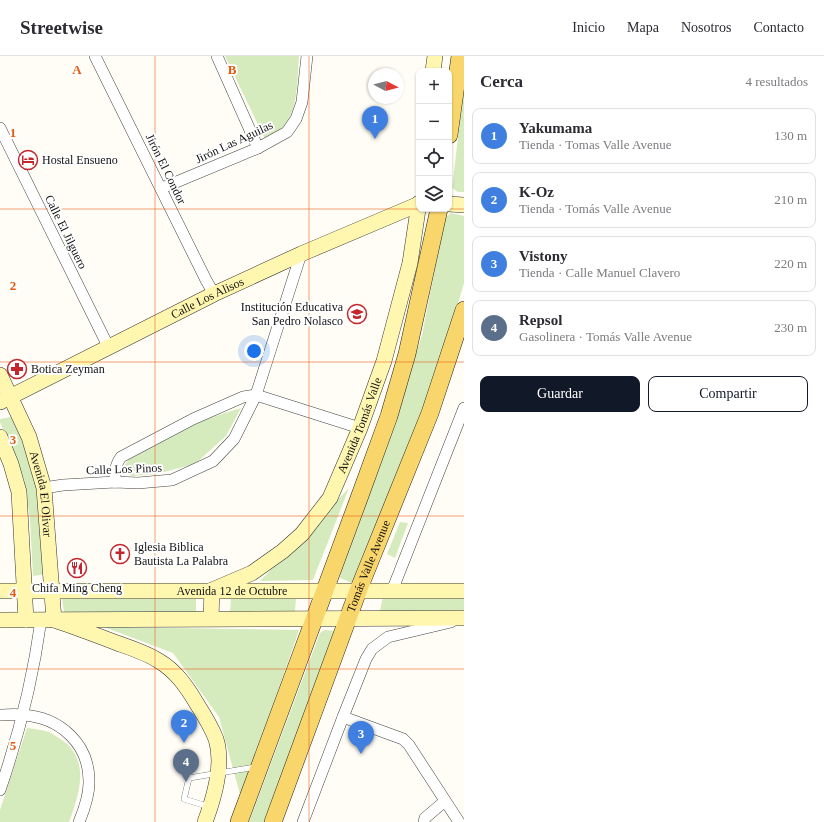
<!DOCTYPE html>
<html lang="es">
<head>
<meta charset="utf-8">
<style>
	:root { --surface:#fff; --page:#f7f7f7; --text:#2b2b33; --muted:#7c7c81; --line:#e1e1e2; --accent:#111827 }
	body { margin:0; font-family:Georgia,serif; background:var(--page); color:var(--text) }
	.controls { position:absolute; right:12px; top:12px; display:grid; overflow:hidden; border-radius:8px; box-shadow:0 1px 3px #0004 }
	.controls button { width:36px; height:36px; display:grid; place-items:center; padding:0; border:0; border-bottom:1px solid var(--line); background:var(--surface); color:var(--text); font:20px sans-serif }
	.compass { position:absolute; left:368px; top:12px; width:36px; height:36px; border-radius:50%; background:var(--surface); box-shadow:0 1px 3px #0004; rotate:97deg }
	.you { position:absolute; left:254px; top:295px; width:14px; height:14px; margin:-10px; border:3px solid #fff; border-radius:50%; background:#1a73e8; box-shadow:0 0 0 6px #1a73e833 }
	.badge { display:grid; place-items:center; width:26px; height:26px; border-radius:50%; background:var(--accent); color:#fff; font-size:13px; font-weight:700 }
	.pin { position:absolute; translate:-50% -33px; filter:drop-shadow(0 1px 2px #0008) }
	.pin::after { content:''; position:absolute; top:21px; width:14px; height:12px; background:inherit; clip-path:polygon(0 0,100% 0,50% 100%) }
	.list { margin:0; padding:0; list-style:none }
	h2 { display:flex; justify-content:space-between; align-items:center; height:52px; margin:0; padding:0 16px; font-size:17px }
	h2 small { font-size:13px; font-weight:400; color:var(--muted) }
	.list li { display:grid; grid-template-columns:26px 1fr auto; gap:12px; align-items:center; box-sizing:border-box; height:56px; margin:0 8px 8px; padding:0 8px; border:1px solid var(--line); border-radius:8px }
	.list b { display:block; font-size:15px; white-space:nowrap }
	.list p { margin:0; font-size:13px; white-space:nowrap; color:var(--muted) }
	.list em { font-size:13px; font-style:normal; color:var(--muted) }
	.actions { display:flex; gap:8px; padding:12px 16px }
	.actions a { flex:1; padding:9px 0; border:1px solid var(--accent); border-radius:8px; text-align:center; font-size:14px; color:var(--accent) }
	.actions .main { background:var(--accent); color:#fff }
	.icon { flex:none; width:22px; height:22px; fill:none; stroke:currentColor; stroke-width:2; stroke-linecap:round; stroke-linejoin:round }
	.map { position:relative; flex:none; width:464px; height:766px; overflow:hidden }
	header { display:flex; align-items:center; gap:24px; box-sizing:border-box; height:56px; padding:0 20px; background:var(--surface); border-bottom:1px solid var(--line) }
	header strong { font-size:19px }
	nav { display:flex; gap:22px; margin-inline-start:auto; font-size:14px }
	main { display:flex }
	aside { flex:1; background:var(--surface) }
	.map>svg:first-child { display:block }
</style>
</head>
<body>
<header>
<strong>Streetwise</strong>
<nav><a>Inicio</a><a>Mapa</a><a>Nosotros</a><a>Contacto</a></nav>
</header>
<main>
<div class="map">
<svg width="464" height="766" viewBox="0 0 464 766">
	<rect width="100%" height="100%" fill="#fffdf5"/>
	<g fill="#d5ebbd">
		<path d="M 225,0 L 299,0 C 297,23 299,57 281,73 C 276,77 270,80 265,83 Z"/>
		<polygon points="464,32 464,136 458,136 452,132"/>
		<polygon points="451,157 464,160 464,227 435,326 357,525 352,527 340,522 341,515 389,381 422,279 445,162"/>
		<polygon points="241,352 226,380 195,408 156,418 131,420 123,411 131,401 206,363"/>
		<polygon points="16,360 41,440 47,518 33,520 30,463 24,423 0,366 0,363"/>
		<polygon points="349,432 313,524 260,525"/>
		<polygon points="400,466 408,467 395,502 387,498"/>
		<polygon points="383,540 464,541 464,555 380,555"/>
		<polygon points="62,542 196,542 196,556 64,556"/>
		<polygon points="296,542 295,555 230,556 231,543"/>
		<polygon points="104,571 299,574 241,742 219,661 173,597"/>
		<polygon points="325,574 336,575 268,766 249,766 320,577"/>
		<path d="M 27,672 C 35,673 44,674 51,677 C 55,679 58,682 62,684 C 91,705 79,738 69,766 L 0,766 L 0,754 Z"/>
	</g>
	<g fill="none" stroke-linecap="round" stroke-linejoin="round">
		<g stroke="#444" stroke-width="6">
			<polyline id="lane" points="210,751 184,743 189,722 256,711"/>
		</g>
		<g stroke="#444" stroke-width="12">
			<g id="street">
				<polyline points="95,0 206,224 214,238"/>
				<polyline points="217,0 258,92"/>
				<polyline points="0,72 109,292"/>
				<polyline points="162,132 258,92 287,76 296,63 302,46 307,0"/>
				<path d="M 115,426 C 115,416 115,409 121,401 L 193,363 L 243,341 L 256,339 L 360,372"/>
				<polyline points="44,432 63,429 115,426 138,427 172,424 213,405 234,383 256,339 301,198"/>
				<polyline points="392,535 464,352"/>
				<path d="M 0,659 C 7,659 14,658 22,659 C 60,661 90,688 89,727 C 89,741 84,754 79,766"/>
				<polyline points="343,661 403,683 409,689 459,766"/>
				<path d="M 0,734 C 19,679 33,622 41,564"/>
				<polyline points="303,766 343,661 366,603 372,593 388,581 451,566"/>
				<polyline points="424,766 425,762 445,745"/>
			</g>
		</g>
		<g stroke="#333" stroke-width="16">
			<g id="secondary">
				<polyline points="433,15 435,0"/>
				<polyline points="449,148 464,149"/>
				<path id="s1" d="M 0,319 L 29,381 L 44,432 L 54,564 C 75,571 96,579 117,587 C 131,592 147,597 159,605 C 176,615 187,631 197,648 C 204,659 211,670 216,683 C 224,708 214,742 205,766"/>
				<path id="s2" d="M 0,346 L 214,238 L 301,198 L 419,148"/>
				<polyline points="0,381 11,408 19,436 26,564"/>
				<path id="s3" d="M 0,535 L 464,535"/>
				<path id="s4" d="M 211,562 L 212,534 L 252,517 L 283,495 L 302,478 L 330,442 L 360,372 L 384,305 L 410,207 L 419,147"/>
				<polyline points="0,564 464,562"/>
			</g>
		</g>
		<g stroke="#222" stroke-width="18">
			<g id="primary">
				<polyline points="449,79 460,0"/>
				<polyline points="239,766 358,445 389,360 407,298 439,153"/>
				<path id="s5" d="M 273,766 L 358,535 L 430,357 L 464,254"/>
			</g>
		</g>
		<use href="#lane" stroke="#fff" stroke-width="5.5"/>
		<use href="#street" stroke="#fff" stroke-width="11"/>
		<use href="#secondary" stroke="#fff6b0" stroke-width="15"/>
		<use href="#primary" stroke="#f9d66b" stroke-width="17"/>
	</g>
	<path fill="none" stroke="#e8590c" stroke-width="1" stroke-opacity="0.55" d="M 155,0 L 155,766M 309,0 L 309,766M 0,153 L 464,153M 0,306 L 464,306M 0,460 L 464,460M 0,613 L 464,613"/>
	<defs>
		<g id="hotel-ring" transform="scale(1)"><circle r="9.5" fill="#fff" stroke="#c4262e" stroke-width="1.5"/><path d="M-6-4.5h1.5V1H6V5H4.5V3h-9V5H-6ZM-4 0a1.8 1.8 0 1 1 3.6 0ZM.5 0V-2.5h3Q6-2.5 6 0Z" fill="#c4262e"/></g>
		<g id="school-ring" transform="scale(1)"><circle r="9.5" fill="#fff" stroke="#c4262e" stroke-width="1.5"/><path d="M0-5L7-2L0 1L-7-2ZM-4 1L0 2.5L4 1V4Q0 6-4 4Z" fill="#c4262e"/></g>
		<g id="pharmacy-ring" transform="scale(1)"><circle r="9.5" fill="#fff" stroke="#c4262e" stroke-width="1.5"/><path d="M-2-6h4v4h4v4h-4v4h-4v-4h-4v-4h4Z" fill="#c4262e"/></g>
		<g id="church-ring" transform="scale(1)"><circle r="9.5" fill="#fff" stroke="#c4262e" stroke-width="1.5"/><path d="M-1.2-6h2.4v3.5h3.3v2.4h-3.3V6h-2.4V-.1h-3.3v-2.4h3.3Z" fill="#c4262e"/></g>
		<g id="restaurant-ring" transform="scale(1)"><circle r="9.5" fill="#fff" stroke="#c4262e" stroke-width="1.5"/><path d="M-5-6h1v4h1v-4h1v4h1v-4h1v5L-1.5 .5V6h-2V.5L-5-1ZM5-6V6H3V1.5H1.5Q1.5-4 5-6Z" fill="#c4262e"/></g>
	</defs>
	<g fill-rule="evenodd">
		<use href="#hotel-ring" x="28" y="104"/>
		<use href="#school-ring" x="357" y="258"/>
		<use href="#pharmacy-ring" x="17" y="313"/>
		<use href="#church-ring" x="120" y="498"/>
		<use href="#restaurant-ring" x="77" y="512"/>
	</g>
	<g text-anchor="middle" stroke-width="4" stroke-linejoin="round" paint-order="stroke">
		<g font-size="12" fill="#111" stroke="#fff">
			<text transform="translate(234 86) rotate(-25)" y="4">Jirón Las Aguilas</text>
			<text transform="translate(166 113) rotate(64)" y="4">Jirón El Condor</text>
			<text transform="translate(66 176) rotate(64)" y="4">Calle El Jilguero</text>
			<text dy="4" stroke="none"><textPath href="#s2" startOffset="232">Calle Los Alisos</textPath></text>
			<text dy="4" stroke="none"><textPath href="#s4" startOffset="259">Avenida Tomás Valle</textPath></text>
			<text transform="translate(124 413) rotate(-2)" y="4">Calle Los Pinos</text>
			<text dy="4" stroke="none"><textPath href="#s1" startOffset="127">Avenida El Olivar</textPath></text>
			<text dy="4" stroke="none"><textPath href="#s5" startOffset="273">Tomás Valle Avenue</textPath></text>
			<text dy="4" stroke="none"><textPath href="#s3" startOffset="232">Avenida 12 de Octubre</textPath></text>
		</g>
		<g font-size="12" fill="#111" stroke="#fff" text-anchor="start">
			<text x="42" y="108">Hostal Ensueno</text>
			<text x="343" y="255" text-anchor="end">Institución Educativa<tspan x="343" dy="14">San Pedro Nolasco</tspan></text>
			<text x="31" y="317">Botica Zeyman</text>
			<text x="134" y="495">Iglesia Biblica<tspan x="134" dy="14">Bautista La Palabra</tspan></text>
			<text x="77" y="536" text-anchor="middle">Chifa Ming Cheng</text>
		</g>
	</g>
	<g font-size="13" text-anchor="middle" font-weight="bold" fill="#e8590c" stroke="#fff" stroke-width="4" stroke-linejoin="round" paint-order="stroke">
		<text x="77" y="18">A</text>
		<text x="232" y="18">B</text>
		<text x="13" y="81">1</text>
		<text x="13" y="234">2</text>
		<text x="13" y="388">3</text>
		<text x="13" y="541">4</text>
		<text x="13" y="694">5</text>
	</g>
</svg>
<div class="controls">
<button>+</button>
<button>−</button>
<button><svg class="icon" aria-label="locate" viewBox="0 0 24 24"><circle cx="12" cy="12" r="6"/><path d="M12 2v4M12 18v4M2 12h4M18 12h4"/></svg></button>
<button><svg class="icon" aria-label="layers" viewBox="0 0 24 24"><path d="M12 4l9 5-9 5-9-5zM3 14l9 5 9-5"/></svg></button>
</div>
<svg class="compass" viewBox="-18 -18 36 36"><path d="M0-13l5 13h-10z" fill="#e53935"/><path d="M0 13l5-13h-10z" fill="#7c7c81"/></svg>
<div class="you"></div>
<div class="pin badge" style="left:375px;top:83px;background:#3f7fe0">1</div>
<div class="pin badge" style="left:184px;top:687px;background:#3f7fe0">2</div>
<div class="pin badge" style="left:361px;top:698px;background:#3f7fe0">3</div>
<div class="pin badge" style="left:186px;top:726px;background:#5c6f8a">4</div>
</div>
<aside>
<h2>Cerca<small>4 resultados</small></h2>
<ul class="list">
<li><span class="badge" style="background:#3f7fe0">1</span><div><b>Yakumama</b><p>Tienda · Tomas Valle Avenue</p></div><em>130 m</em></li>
<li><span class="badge" style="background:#3f7fe0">2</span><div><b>K-Oz</b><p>Tienda · Tomás Valle Avenue</p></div><em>210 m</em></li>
<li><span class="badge" style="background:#3f7fe0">3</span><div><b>Vistony</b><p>Tienda · Calle Manuel Clavero</p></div><em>220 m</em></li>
<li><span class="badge" style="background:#5c6f8a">4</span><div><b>Repsol</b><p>Gasolinera · Tomás Valle Avenue</p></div><em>230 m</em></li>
</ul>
<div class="actions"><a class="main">Guardar</a><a>Compartir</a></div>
</aside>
</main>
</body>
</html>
